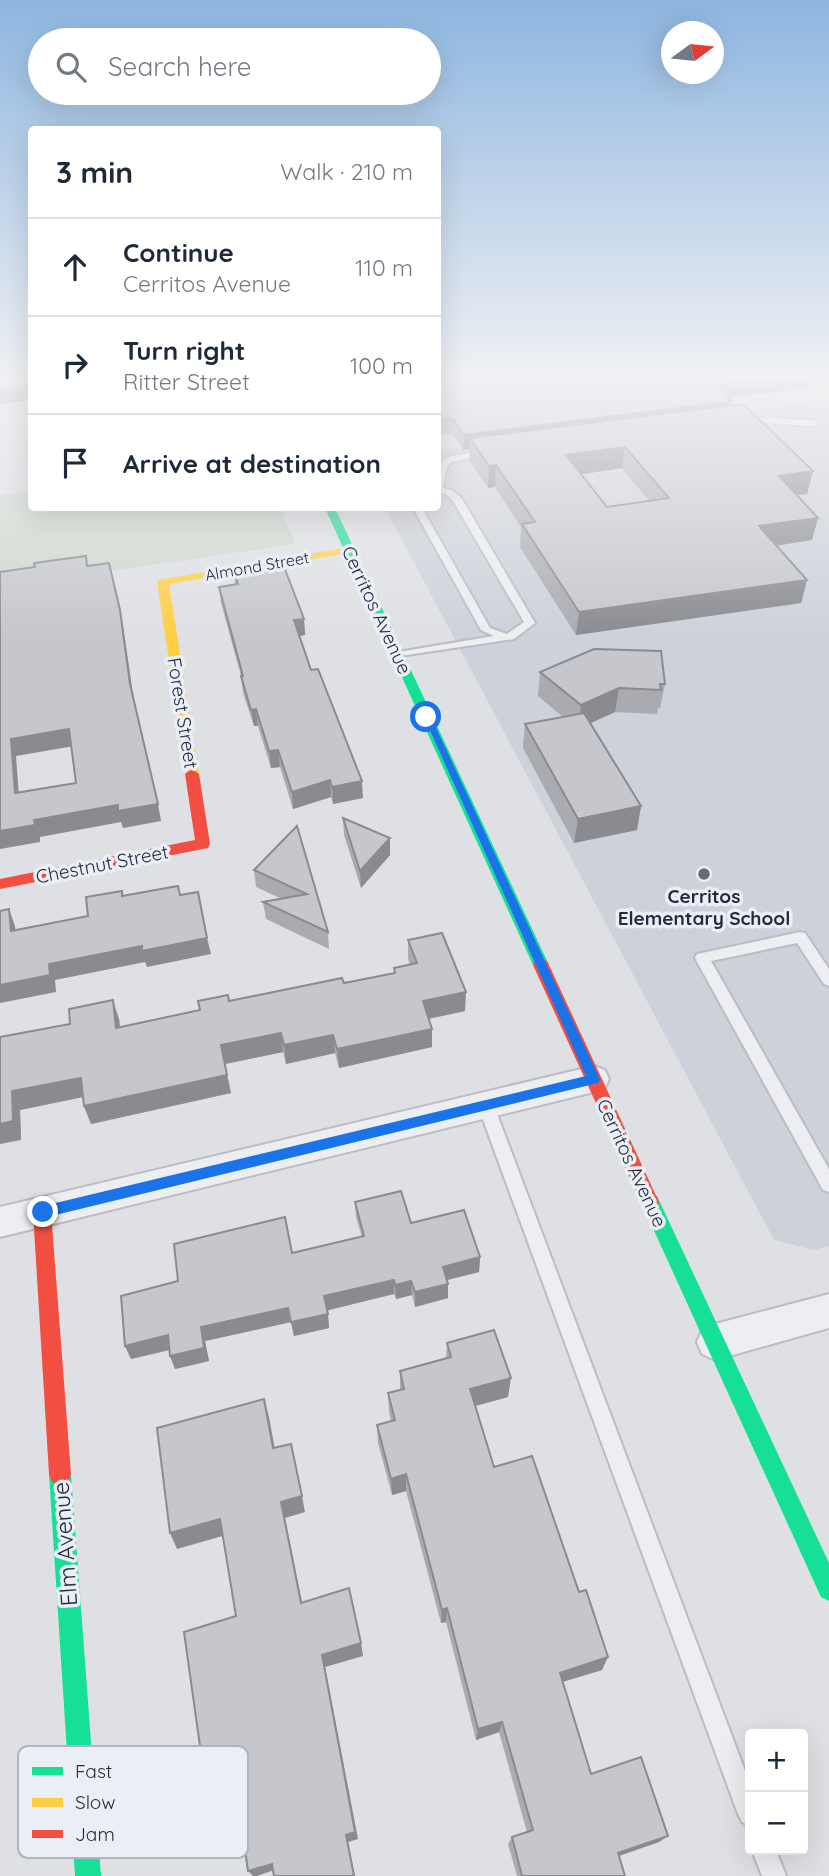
<!DOCTYPE html>
<html lang="en">
<head>
<meta charset="utf-8">
<style>
	:root { --surface:#fff; --page:#f6f6f7; --text:#1f2937; --muted:#747a83; --line:#e0e1e3 }
	body { margin:0; font-family:Quicksand,sans-serif; background:var(--page); color:var(--text) }
	.controls { position:absolute; right:21px; bottom:21px; display:grid; overflow:hidden; border-radius:7px; box-shadow:0 7px 28px #0002 }
	.controls button { width:63px; height:63px; display:grid; place-items:center; padding:0; border:0; border-bottom:2px solid var(--line); background:var(--surface); color:var(--text); font:35px sans-serif }
	.compass { position:absolute; left:661px; top:21px; width:63px; height:63px; border-radius:50%; background:var(--surface); box-shadow:0 7px 28px #0002; rotate:75deg }
	.stop { position:absolute; width:21px; height:21px; margin:-16px; border:5px solid #1a73e8; border-radius:50%; background:#fff }
	.stop.end { background:#1a73e8; border-color:#fff; box-shadow:0 2px 7px #0008 }
	.list { margin:0; padding:0; list-style:none }
	h2 { display:flex; justify-content:space-between; align-items:center; height:91px; margin:0; padding:0 28px; font-size:30px }
	h2 small { font-size:23px; font-weight:400; color:var(--muted) }
	.list li { display:grid; grid-template-columns:46px 1fr auto; gap:21px; align-items:center; box-sizing:border-box; height:98px; padding:0 28px; border-top:2px solid var(--line) }
	.list b { display:block; font-size:26px; white-space:nowrap }
	.list p { margin:0; font-size:23px; white-space:nowrap; color:var(--muted) }
	.list em { font-size:23px; font-style:normal; color:var(--muted) }
	.icon { flex:none; width:38px; height:38px; fill:none; stroke:currentColor; stroke-width:2; stroke-linecap:round; stroke-linejoin:round }
	.map { position:relative; flex:none; width:829px; height:1876px; overflow:hidden }
	.search { position:absolute; background:var(--surface); box-shadow:0 7px 28px #0002; left:28px; top:28px; width:413px; height:77px; display:flex; align-items:center; gap:18px; box-sizing:border-box; padding:0 24px; border-radius:38px; color:var(--muted); font-size:26px }
	.panel { position:absolute; background:var(--surface); box-shadow:0 7px 28px #0002; left:28px; top:126px; width:413px; height:385px; border-radius:7px }
	.map>svg:first-child { display:block }
</style>
</head>
<body>
<div class="map">
<svg width="829" height="1876" viewBox="0 0 829 1876">
	<rect width="100%" height="100%" fill="#dee0e4"/>
	<polygon fill="#ced1da" points="829,400 829,1246 813,1250 774,1240 385,508 438,508 438,450"/>
	<polygon fill="#cdd8cd" points="31,491 32,508 280,508 295,544 0,587 0,495"/>
	<g fill="none" stroke-linecap="round" stroke-linejoin="round">
		<g stroke="#bbbdc2" stroke-width="4">
			<g id="lane">
				<polygon points="743,417 813,420 817,423 813,426 740,422 740,418"/>
				<polygon points="486,449 489,450 489,454 451,462 446,470 443,488 452,490 462,499 535,623 514,639 394,657 392,655 398,652 494,636 481,630 413,508 422,508 490,628 507,634 524,622 453,501 446,494 438,493 438,468 445,458"/>
				<polygon points="800,932 805,933 829,969 829,986 824,984 797,943 711,961 829,1169 829,1192 823,1190 695,958 697,954 702,953"/>
				<polygon points="486,1099 492,1101 494,1106 750,1784 750,1826 742,1822 738,1814 478,1106 480,1101"/>
				<polygon points="752,1850 776,1850 786,1876 762,1876"/>
			</g>
		</g>
		<g stroke="#bbbdc2" stroke-width="4">
			<g id="street">
				<polygon points="594,1066 605,1070 609,1079 605,1088 594,1092 0,1237 0,1207"/>
				<polygon points="829,1294 829,1328 715,1360 702,1354 697,1342 702,1330 715,1324"/>
			</g>
		</g>
		<use href="#lane" fill="#edeef1" fill-rule="evenodd"/>
		<use href="#street" fill="#edeef1" fill-rule="evenodd"/>
		<g fill="#16e098" fill-rule="evenodd">
			<polygon points="325,508 335,508 549,965 547,969 535,969 533,965"/>
			<polygon points="650,1194 657,1196 829,1563 829,1601 821,1597 641,1202 643,1196"/>
			<polygon points="60,1463 68,1466 71,1474 101,1876 75,1876 49,1474 52,1466"/>
		</g>
		<polygon fill="#ffcf43" fill-rule="evenodd" points="350,547 356,550 354,552 169,584 199,774 197,777 187,777 157,582 159,580"/>
		<g fill="#f24e42" fill-rule="evenodd">
			<polygon points="192,769 199,774 210,844 208,848 0,889 0,879 195,840 185,774"/>
			<polygon points="541,959 547,961 549,965 659,1202 657,1208 650,1210 643,1208 641,1202 533,965 535,961"/>
			<polygon points="42,1204 49,1206 51,1212 71,1474 68,1482 60,1485 52,1482 49,1474 33,1212 35,1206"/>
		</g>
	</g>
	<g fill="#a9abb0" fill-rule="evenodd">
		<path d="M 438,375 L 453,375 L 438,377 L 439,378 L 812,387 L 729,398 L 731,406 L 813,471 L 807,494 L 797,495 L 818,518 L 812,540 L 776,546 L 807,580 L 801,603 L 576,635 L 520,547 L 521,527 L 495,487 L 488,488 L 469,460 L 470,449 L 463,450 L 452,434 L 438,435 ZM 622,468 L 649,501 L 607,507 L 581,474 Z"/>
		<polygon points="234,571 304,619 305,635 299,636 311,670 363,798 333,804 331,797 293,809 280,767 271,768 258,726 254,726 243,693 241,676 221,603 219,587 235,584"/>
		<polygon points="540,672 665,684 660,708 658,708 657,714 615,712 590,723 641,806 637,830 574,843 523,748 525,724 563,717 538,696"/>
		<polygon points="343,818 390,855 361,888 344,835"/>
		<polygon points="297,826 328,932 329,949 266,919 263,902 282,899 256,887 254,870"/>
		<polygon points="408,940 465,1011 429,1019 432,1029 432,1047 339,1068 335,1053 286,1064 283,1052 225,1064 231,1093 91,1124 84,1106 83,1097 20,1110 21,1140 0,1037 119,1019 120,1027 200,1010 229,1001 344,983 394,973 394,968 410,965 408,959"/>
		<polygon points="355,1202 411,1223 480,1257 479,1272 447,1280 448,1284 448,1298 415,1307 412,1295 396,1299 394,1294 327,1310 329,1328 294,1336 291,1322 205,1341 209,1361 175,1369 170,1350 131,1359 125,1346 292,1253 362,1237 356,1217"/>
		<polygon points="447,1343 508,1397 475,1406 494,1467 602,1670 563,1682 591,1774 659,1842 619,1856 625,1876 517,1876 508,1844 512,1837 527,1832 499,1732 476,1740 446,1622 441,1623 406,1491 392,1495 378,1443 377,1425 391,1421 389,1411 388,1393 400,1390 400,1371 446,1359"/>
	</g>
	<g fill="#8a8b90">
		<polygon points="438,375 453,375 438,378"/>
		<polygon points="794,375 815,375 812,387 713,400 716,385"/>
		<polygon points="32,385 32,400 0,404 0,389"/>
		<polygon points="732,401 729,415 470,438 470,449 463,450 464,435"/>
		<polygon points="625,447 622,468 564,477 566,455"/>
		<polygon points="496,465 495,487 488,488 489,466"/>
		<polygon points="813,471 807,494 774,498 779,476"/>
		<polygon points="818,518 812,540 754,549 759,526"/>
		<polygon points="807,580 801,603 576,635 579,612"/>
		<polygon points="120,610 123,626 134,701 130,684"/>
		<polygon points="304,619 305,635 295,637 294,620"/>
		<polygon points="619,688 615,712 578,729 581,705"/>
		<polygon points="256,709 258,726 254,726 251,710"/>
		<polygon points="69,729 74,746 16,756 20,810 15,793 11,739"/>
		<polygon points="278,750 280,767 271,768 269,751"/>
		<polygon points="330,780 331,797 293,809 292,792"/>
		<polygon points="362,781 363,798 333,804 332,787"/>
		<polygon points="158,804 161,821 123,828 121,822 40,837 40,842 0,849 0,831 34,820 118,805"/>
		<polygon points="641,806 637,830 574,843 578,819"/>
		<polygon points="390,838 390,855 361,888 360,871"/>
		<polygon points="9,909 15,926 17,948 11,931"/>
		<polygon points="207,938 211,954 147,967 145,962 55,980 56,992 0,1003 0,985 49,964 142,946"/>
		<polygon points="466,992 465,1011 422,1020 423,1001"/>
		<polygon points="113,1000 119,1019 122,1046 116,1028"/>
		<polygon points="432,1029 432,1047 339,1068 337,1049"/>
		<polygon points="281,1033 283,1052 225,1064 221,1045"/>
		<polygon points="333,1035 335,1053 286,1064 284,1045"/>
		<polygon points="227,1075 231,1093 91,1124 84,1106"/>
		<polygon points="81,1078 88,1096 20,1110 21,1140 0,1144 0,1124 12,1091"/>
		<polygon points="480,1257 479,1272 443,1281 443,1267"/>
		<polygon points="394,1280 394,1294 325,1311 324,1296"/>
		<polygon points="411,1281 412,1295 396,1299 395,1285"/>
		<polygon points="448,1284 448,1298 415,1307 415,1292"/>
		<polygon points="288,1308 291,1322 205,1341 209,1361 175,1369 170,1356 201,1327"/>
		<polygon points="328,1314 329,1328 294,1336 291,1322"/>
		<polygon points="168,1335 173,1349 131,1359 125,1346"/>
		<polygon points="511,1378 508,1397 468,1408 470,1389"/>
		<polygon points="264,1399 269,1417 278,1466 273,1448"/>
		<polygon points="406,1474 406,1491 392,1495 391,1479"/>
		<polygon points="302,1496 305,1512 285,1518 305,1617 301,1603 281,1502"/>
		<polygon points="220,1519 226,1535 177,1549 170,1533"/>
		<polygon points="447,1608 446,1622 441,1623 442,1610"/>
		<polygon points="361,1643 363,1656 325,1667 358,1839 348,1842 355,1876 354,1876 346,1835 322,1655"/>
		<polygon points="608,1657 602,1670 555,1684 560,1673"/>
		<polygon points="502,1722 499,1732 476,1740 478,1729"/>
		<polygon points="235,1780 242,1788 213,1797 206,1789"/>
		<polygon points="668,1836 659,1842 610,1859 618,1853"/>
		<polygon points="272,1864 277,1869 257,1876 253,1876 248,1871"/>
	</g>
	<g fill="#c5c7cd" stroke="#8a8b90" stroke-width="2" fill-rule="evenodd">
		<polygon points="0,375 32,375 32,385 0,389"/>
		<polygon points="459,375 528,375 532,380 572,375 794,375 716,385 732,401 464,435 453,419 438,420 438,377 439,378"/>
		<path d="M 743,404 L 813,471 L 779,476 L 818,518 L 759,526 L 807,580 L 579,612 L 522,524 L 535,522 L 496,465 L 489,466 L 470,438 ZM 625,447 L 669,498 L 607,507 L 566,455 Z"/>
		<path d="M 86,556 L 87,566 L 109,563 L 120,610 L 130,684 L 158,804 L 118,811 L 118,805 L 34,820 L 35,825 L 0,831 L 0,572 L 35,567 L 34,563 ZM 69,729 L 76,783 L 15,793 L 11,739 Z"/>
		<polygon points="283,564 304,619 294,620 311,670 318,669 362,781 332,787 330,780 292,792 278,750 269,751 256,709 251,710 241,676 243,676 219,587 238,584 234,571"/>
		<polygon points="594,649 661,651 665,684 660,684 661,690 619,688 581,705 540,672"/>
		<polygon points="584,713 641,806 578,819 525,724"/>
		<polygon points="343,818 390,838 360,871"/>
		<polygon points="297,826 328,932 263,902 307,894 254,870"/>
		<polygon points="178,886 180,895 198,892 207,938 142,951 142,946 49,964 50,975 0,985 0,911 9,909 11,931 88,916 86,897 122,891 122,896"/>
		<polygon points="442,933 466,992 423,1001 432,1029 337,1049 333,1035 284,1045 281,1033 221,1045 227,1075 84,1106 81,1078 12,1091 13,1121 0,1124 0,1037 70,1024 69,1009 113,1000 116,1028 200,1010 198,1001 228,995 229,1001 342,978 344,983 395,973 394,968 417,963 408,940"/>
		<polygon points="401,1191 411,1223 464,1210 480,1257 443,1267 448,1284 415,1292 411,1281 395,1285 394,1280 324,1296 328,1314 291,1322 288,1308 201,1327 204,1348 170,1356 168,1335 125,1346 121,1296 178,1281 174,1244 285,1217 292,1253 364,1236 355,1202"/>
		<polygon points="494,1330 511,1378 470,1389 494,1467 532,1456 579,1592 586,1590 608,1657 560,1673 591,1774 641,1757 668,1836 618,1853 625,1876 522,1876 512,1837 533,1830 502,1722 478,1729 447,1608 442,1610 406,1474 391,1479 377,1425 395,1420 388,1393 404,1389 400,1371 451,1357 447,1343"/>
		<polygon points="264,1399 273,1448 291,1444 302,1496 281,1502 301,1603 349,1588 361,1643 322,1655 355,1832 346,1835 354,1876 274,1876 272,1864 248,1871 235,1780 206,1789 184,1632 236,1616 220,1519 170,1533 157,1428"/>
	</g>
	<linearGradient id="sky" x2="0" y2="1"><stop stop-color="#8eb6e0"/><stop offset="0.59" stop-color="#f0f1f3"/><stop offset="1" stop-color="#f0f1f3" stop-opacity="0"/></linearGradient>
	<rect width="829" height="638" fill="url(#sky)"/>
	<polygon fill="#1a73e8" points="423,715 431,717 600,1079 598,1083 43,1218 38,1216 36,1212 43,1206 586,1076"/>
	<circle fill="#656a79" stroke="#eaeef5" stroke-width="2.5" cx="704" cy="874" r="7"/>
	<g text-anchor="middle" stroke-width="7" stroke-linejoin="round" paint-order="stroke">
		<g font-size="16" fill="#242b3f" stroke="#eaeef5">
			<text transform="translate(257 566) rotate(-10)" y="6">Almond Street</text>
		</g>
		<g font-size="19" fill="#242b3f" stroke="#eaeef5">
			<text transform="translate(377 610) rotate(65)" y="7">Cerritos Avenue</text>
			<text transform="translate(183 713) rotate(81)" y="7">Forest Street</text>
			<text transform="translate(102 864) rotate(-11)" y="7">Chestnut Street</text>
			<text transform="translate(632 1163) rotate(65)" y="7">Cerritos Avenue</text>
		</g>
		<g font-size="19" font-weight="bold" fill="#242b3f" stroke="#eaeef5">
			<text x="704" y="903">Cerritos<tspan x="704" dy="22">Elementary School</tspan></text>
		</g>
		<g font-size="23" fill="#242b3f" stroke="#eaeef5">
			<text transform="translate(65 1544) rotate(-94)" y="8">Elm Avenue</text>
		</g>
	</g>
	<rect x="18" y="1746" width="230" height="112" rx="10" fill="#eaeef5" stroke="#afb4be" stroke-width="2"/>
	<rect x="32" y="1767" width="31" height="8" fill="#16e098"/>
	<rect x="32" y="1798" width="31" height="9" fill="#ffcf43"/>
	<rect x="32" y="1830" width="31" height="8" fill="#f24e42"/>
	<g font-size="19" fill="#242b3f">
		<text x="75" y="1778">Fast</text>
		<text x="75" y="1809">Slow</text>
		<text x="75" y="1841">Jam</text>
	</g>
</svg>
<div class="controls">
<button>+</button>
<button>−</button>
</div>
<svg class="compass" viewBox="-18 -18 36 36"><path d="M0-13l5 13h-10z" fill="#e53935"/><path d="M0 13l5-13h-10z" fill="#747a83"/></svg>
<div class="stop" style="left:426px;top:717px"></div>
<div class="stop end" style="left:43px;top:1212px"></div>
<div class="search"><svg class="icon" aria-label="search" viewBox="0 0 24 24"><circle cx="10" cy="10" r="6"/><path d="M15 15l6 6"/></svg>Search here</div>
<section class="panel">
<h2>3 min<small>Walk · 210 m</small></h2>
<ul class="list">
<li><svg class="icon" aria-label="ahead" viewBox="0 0 24 24"><path d="M12 20V5M6 11l6-6 6 6"/></svg><div><b>Continue</b><p>Cerritos Avenue</p></div><em>110 m</em></li>
<li><svg class="icon" aria-label="right" viewBox="0 0 24 24"><path d="M7 20v-9h11M14 6l5 5-5 5"/></svg><div><b>Turn right</b><p>Ritter Street</p></div><em>100 m</em></li>
<li><svg class="icon" aria-label="arrive" viewBox="0 0 24 24"><path d="M6 21V4h12l-3 4 3 4H6"/></svg><div><b>Arrive at destination</b></div></li>
</ul>
</section>
</div>
</body>
</html>
